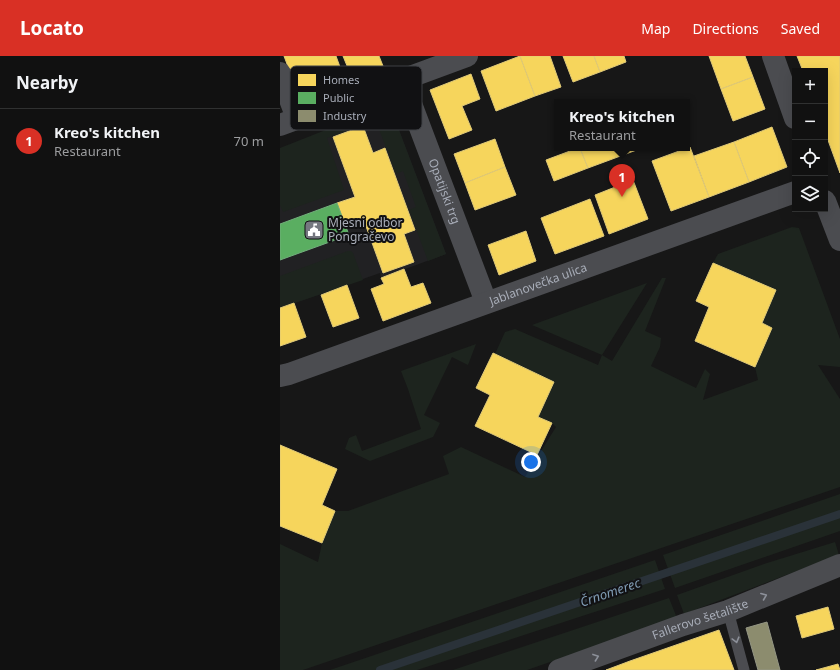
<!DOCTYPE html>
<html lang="en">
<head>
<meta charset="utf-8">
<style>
	:root { --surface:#111; --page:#1a1a1a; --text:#f1f3f6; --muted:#9c9d9f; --line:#303131; --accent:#d93025 }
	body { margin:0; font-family:"Noto Sans",sans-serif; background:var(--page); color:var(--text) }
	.controls { position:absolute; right:12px; top:12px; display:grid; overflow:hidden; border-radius:0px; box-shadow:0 4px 16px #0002 }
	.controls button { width:36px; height:36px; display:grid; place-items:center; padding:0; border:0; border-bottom:1px solid var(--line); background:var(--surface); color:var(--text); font:20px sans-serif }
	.you { position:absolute; left:251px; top:406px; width:14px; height:14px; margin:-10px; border:3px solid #fff; border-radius:50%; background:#1a73e8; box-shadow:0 0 0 6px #1a73e833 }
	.badge { display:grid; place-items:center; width:26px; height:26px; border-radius:50%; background:var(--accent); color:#fff; font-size:13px; font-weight:700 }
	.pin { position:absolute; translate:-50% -33px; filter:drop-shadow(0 1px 2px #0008) }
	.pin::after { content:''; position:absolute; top:21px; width:14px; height:12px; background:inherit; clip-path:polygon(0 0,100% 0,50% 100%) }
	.popup { position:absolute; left:274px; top:43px; width:136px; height:52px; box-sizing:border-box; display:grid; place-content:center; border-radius:0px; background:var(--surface); filter:drop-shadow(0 1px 3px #0005); font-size:13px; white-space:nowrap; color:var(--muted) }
	.popup b { font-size:15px; color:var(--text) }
	.popup::after { content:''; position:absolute; left:50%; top:100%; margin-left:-8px; border:8px solid transparent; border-top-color:var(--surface) }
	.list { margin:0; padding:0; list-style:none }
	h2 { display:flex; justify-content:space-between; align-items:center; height:52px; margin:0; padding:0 16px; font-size:17px }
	h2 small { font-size:13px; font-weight:400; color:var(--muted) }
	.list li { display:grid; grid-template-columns:26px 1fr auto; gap:12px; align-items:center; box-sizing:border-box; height:64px; padding:0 16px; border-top:1px solid var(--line) }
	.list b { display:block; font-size:15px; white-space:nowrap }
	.list p { margin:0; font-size:13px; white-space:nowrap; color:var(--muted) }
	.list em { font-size:13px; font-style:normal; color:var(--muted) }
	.icon { flex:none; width:22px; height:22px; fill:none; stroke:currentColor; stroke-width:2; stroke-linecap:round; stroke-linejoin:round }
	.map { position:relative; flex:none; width:560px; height:614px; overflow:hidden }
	header { display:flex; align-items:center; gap:24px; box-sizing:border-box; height:56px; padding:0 20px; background:var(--accent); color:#fff }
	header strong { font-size:19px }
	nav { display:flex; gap:22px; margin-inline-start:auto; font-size:14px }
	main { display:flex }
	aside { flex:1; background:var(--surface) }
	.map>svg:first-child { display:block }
</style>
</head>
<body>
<header>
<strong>Locato</strong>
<nav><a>Map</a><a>Directions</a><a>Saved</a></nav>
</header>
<main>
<aside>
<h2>Nearby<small></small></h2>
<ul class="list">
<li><span class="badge">1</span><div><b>Kreo's kitchen</b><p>Restaurant</p></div><em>70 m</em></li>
</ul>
</aside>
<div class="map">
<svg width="560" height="614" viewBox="0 0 560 614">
	<rect width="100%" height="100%" fill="#171717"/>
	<polygon fill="#212123" points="111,53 166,198 101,222 100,217 0,252 0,94"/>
	<g fill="#1d241e">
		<polygon points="104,51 108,51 111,53 166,198 148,205 129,154 136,151 123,115 116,118 96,65 47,82 64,134 3,156 0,149 0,92"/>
		<polygon points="512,171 519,172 560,283 560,311 538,309 560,343 560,431 23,614 0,614 0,488 38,506 42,487 55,455 68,455 169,418 163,400 181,391 245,421 276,371 272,367 258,361 274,326 215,298 225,276 235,273 318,309 322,299 252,269 367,227 322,299 332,305 382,222 386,222 365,275 381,282 380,291 371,310 416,332 425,313 430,318 423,344 478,324 475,311 492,272 482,267 496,234 433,207 438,198"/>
		<polygon points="68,195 71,195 73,197 83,224 0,252 0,220"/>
		<polygon points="196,288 188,309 172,301 144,359 160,367 153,381 90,405 65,393 69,382 76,379 82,395 141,373 128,333 121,315"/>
		<polygon points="560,438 560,475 395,532 383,499"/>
		<polygon points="555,486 559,499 404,558 397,539 487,507"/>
		<polygon points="375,504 385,533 137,614 50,614"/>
		<polygon points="389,542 397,562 247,614 173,614"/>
	</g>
	<g fill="#f6d55c" stroke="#dfc978">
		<polygon points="4,0 56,0 64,22 19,40"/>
		<polygon points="63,0 99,0 103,10 72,22"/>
		<polygon points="240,0 255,40 216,55 201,15"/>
		<polygon points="240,0 270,0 281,31 255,40"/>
		<polygon points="283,0 314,0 320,16 293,26"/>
		<polygon points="314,0 344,0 346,6 320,16"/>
		<polygon points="429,0 465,0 473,21 441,33"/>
		<polygon points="517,0 560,0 560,117 545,76 545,15 523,15"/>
		<polygon points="191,18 200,43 182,50 192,74 169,83 150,34"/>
		<polygon points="473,21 485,53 453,65 441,33"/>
		<polygon points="83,70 93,97 105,92 135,174 124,178 134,206 103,217 83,162 65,168 57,147 75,141 53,81"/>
		<polygon points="492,71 507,111 469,126 454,86"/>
		<polygon points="215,83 225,111 185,127 174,98"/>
		<polygon points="454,86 469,126 429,141 414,100"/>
		<polygon points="410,91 429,141 391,155 372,105"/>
		<polygon points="298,92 300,92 308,112 274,125 266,104"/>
		<polygon points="300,92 362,92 308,112"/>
		<polygon points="225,111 236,139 195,154 185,127"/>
		<polygon points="353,124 368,163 329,178 315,139"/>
		<polygon points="310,143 324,180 275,198 261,162"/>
		<polygon points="246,175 256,205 219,219 208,189"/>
		<polygon points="433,207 496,234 482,267 492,272 475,311 415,285 429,251 416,245"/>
		<polygon points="124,213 131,231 143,227 151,247 103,265 91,233 104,228 101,222"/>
		<polygon points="67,229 79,262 53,271 41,239"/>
		<polygon points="14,247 26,281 0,290 0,252"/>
		<polygon points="213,297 274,326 258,361 272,367 257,399 195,370 210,339 196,332"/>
		<polygon points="0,389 57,413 42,449 55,455 42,487 0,470"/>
		<polygon points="548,551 554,573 522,582 516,560"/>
		<polygon points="439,574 454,614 326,614 350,605"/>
		<polygon points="558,608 560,614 536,614"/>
	</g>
	<polygon fill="#5aae61" stroke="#71ae7b" points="57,147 69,179 0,204 0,168"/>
	<polygon fill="#8c8c6e" stroke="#949684" points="487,566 500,614 478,614 466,572"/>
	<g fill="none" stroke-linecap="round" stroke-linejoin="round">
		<polyline stroke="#2a3239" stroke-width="8" points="100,614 560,458"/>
		<polyline stroke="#4b4c50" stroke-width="11" points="448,555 464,614"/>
		<g stroke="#4b4c50" stroke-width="22">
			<polyline points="493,0 515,62"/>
			<polyline points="0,17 17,62"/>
			<path id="s1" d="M 122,24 L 206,246"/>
			<polyline points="0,69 187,0"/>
			<polyline points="545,145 560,184"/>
			<path id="s2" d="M 0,320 L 9,318 L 515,136"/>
			<path id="s3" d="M 279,614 L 403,569 L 448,555 L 560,509"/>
		</g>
	</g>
	<defs><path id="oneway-chevron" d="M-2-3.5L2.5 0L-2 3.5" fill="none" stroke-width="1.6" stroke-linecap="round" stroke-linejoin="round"/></defs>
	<g stroke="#8c9099">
		<use href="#oneway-chevron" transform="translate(484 540) rotate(-22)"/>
		<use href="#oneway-chevron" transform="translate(456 584) rotate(75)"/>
		<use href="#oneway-chevron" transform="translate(316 601) rotate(-20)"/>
	</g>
	<defs>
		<g id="civic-square" transform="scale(1)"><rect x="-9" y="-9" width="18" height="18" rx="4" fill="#757880" stroke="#111113"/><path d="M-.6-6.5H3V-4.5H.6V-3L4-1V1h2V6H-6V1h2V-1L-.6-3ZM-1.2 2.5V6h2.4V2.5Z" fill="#fff"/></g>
	</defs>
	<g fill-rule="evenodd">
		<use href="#civic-square" x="34" y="174"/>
	</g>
	<g text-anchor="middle" stroke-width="4" stroke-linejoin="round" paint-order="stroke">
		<g font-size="12" fill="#a8adb8" stroke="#111113">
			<text dy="4" stroke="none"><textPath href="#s1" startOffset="119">Opatijski trg</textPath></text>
			<text dy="4" stroke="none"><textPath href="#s2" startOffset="274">Jablanovečka ulica</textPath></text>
			<text dy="4" stroke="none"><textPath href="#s3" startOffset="150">Fallerovo šetalište</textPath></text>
		</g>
		<g font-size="12" fill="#a8adb8" stroke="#111113" text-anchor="start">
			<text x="48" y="171">Mjesni odbor<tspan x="48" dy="14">Pongračevo</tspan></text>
		</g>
		<g font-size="13" font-style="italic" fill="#7f9bb3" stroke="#111113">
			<text transform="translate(330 536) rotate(-19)" y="5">Črnomerec</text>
		</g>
	</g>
	<rect x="10" y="10" width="132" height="64" rx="6" fill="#111113" stroke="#3e4045" stroke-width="1"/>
	<rect x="18" y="18" width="18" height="12" fill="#f6d55c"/>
	<rect x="18" y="36" width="18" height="12" fill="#5aae61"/>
	<rect x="18" y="54" width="18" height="12" fill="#8c8c6e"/>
	<g font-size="11" fill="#a8adb8">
		<text x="43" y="28">Homes</text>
		<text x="43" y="46">Public</text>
		<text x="43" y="64">Industry</text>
	</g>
</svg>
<div class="controls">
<button>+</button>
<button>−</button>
<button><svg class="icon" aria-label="locate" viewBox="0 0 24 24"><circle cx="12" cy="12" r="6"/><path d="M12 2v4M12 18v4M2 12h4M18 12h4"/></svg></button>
<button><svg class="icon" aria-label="layers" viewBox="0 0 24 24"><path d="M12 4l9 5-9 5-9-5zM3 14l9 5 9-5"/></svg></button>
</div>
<div class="you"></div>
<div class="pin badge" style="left:342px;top:141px">1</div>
<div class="popup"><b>Kreo's kitchen</b>Restaurant</div>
</div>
</main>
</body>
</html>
